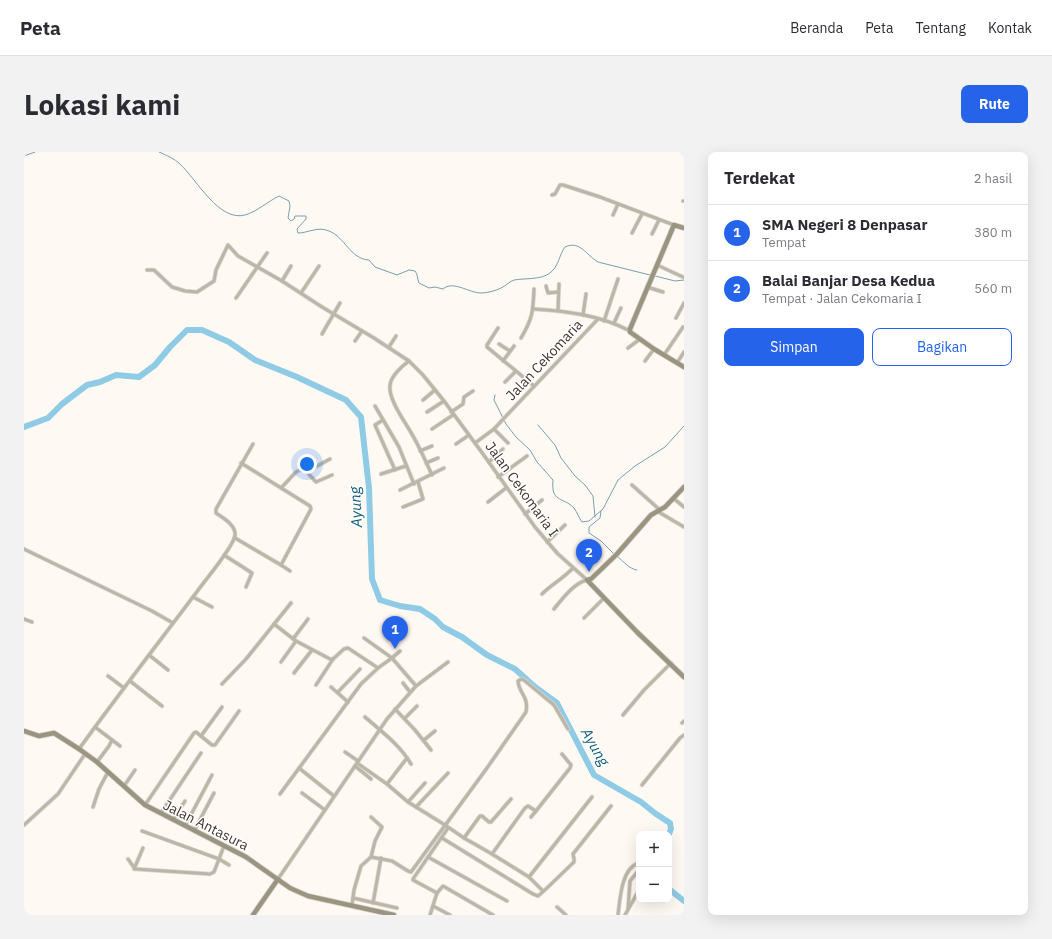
<!DOCTYPE html>
<html lang="id">
<head>
<meta charset="utf-8">
<style>
	:root { --surface:#fff; --page:#f2f2f3; --text:#2b2b33; --muted:#7c7c81; --line:#e1e1e2; --accent:#2563eb }
	body { margin:0; font-family:"IBM Plex Sans",sans-serif; background:var(--page); color:var(--text) }
	.controls { position:absolute; right:12px; bottom:12px; display:grid; overflow:hidden; border-radius:8px; box-shadow:0 4px 16px #0002 }
	.controls button { width:36px; height:36px; display:grid; place-items:center; padding:0; border:0; border-bottom:1px solid var(--line); background:var(--surface); color:var(--text); font:20px sans-serif }
	.you { position:absolute; left:283px; top:312px; width:14px; height:14px; margin:-10px; border:3px solid #fff; border-radius:50%; background:#1a73e8; box-shadow:0 0 0 6px #1a73e833 }
	.badge { display:grid; place-items:center; width:26px; height:26px; border-radius:50%; background:var(--accent); color:#fff; font-size:13px; font-weight:700 }
	.pin { position:absolute; translate:-50% -33px; filter:drop-shadow(0 1px 2px #0008) }
	.pin::after { content:''; position:absolute; top:21px; width:14px; height:12px; background:inherit; clip-path:polygon(0 0,100% 0,50% 100%) }
	.list { margin:0; padding:0; list-style:none }
	h2 { display:flex; justify-content:space-between; align-items:center; height:52px; margin:0; padding:0 16px; font-size:17px }
	h2 small { font-size:13px; font-weight:400; color:var(--muted) }
	.list li { display:grid; grid-template-columns:26px 1fr auto; gap:12px; align-items:center; box-sizing:border-box; height:56px; padding:0 16px; border-top:1px solid var(--line) }
	.list b { display:block; font-size:15px; white-space:nowrap }
	.list p { margin:0; font-size:13px; white-space:nowrap; color:var(--muted) }
	.list em { font-size:13px; font-style:normal; color:var(--muted) }
	.actions { display:flex; gap:8px; padding:12px 16px }
	.actions a { flex:1; padding:9px 0; border:1px solid var(--accent); border-radius:8px; text-align:center; font-size:14px; color:var(--accent) }
	.actions .main { background:var(--accent); color:#fff }
	.map { position:relative; flex:none; width:660px; height:763px; overflow:hidden; border-radius:8px }
	header { display:flex; align-items:center; gap:24px; box-sizing:border-box; height:56px; padding:0 20px; background:var(--surface); border-bottom:1px solid var(--line) }
	header strong { font-size:19px }
	nav { display:flex; gap:22px; margin-inline-start:auto; font-size:14px }
	.intro { display:flex; align-items:center; justify-content:space-between; box-sizing:border-box; height:96px; padding:0 24px }
	h1 { margin:0; font-size:28px }
	.button { padding:10px 18px; border-radius:8px; background:var(--accent); color:#fff; font-size:14px; font-weight:700 }
	main { display:flex; gap:24px; padding:0 24px }
	aside { flex:1; background:var(--surface); border-radius:8px; box-shadow:0 4px 16px #0002 }
	.map>svg:first-child { display:block }
</style>
</head>
<body>
<header>
<strong>Peta</strong>
<nav><a>Beranda</a><a>Peta</a><a>Tentang</a><a>Kontak</a></nav>
</header>
<div class="intro"><h1>Lokasi kami</h1><a class="button">Rute</a></div>
<main>
<div class="map">
<svg width="660" height="763" viewBox="0 0 660 763">
	<rect width="100%" height="100%" fill="#fff9f4"/>
	<g fill="none" stroke-linecap="round" stroke-linejoin="round">
		<g stroke="#789eae" stroke-width="1">
			<path d="M 135,0 C 142,3 151,7 156,12 C 173,28 195,70 221,63 C 234,59 243,50 255,44 L 265,49 L 266,54 L 264,66 L 267,69 L 270,67 L 271,64 L 282,64 L 282,67 L 273,77 L 274,81 C 284,81 294,74 305,79 C 321,85 326,107 345,108 L 351,115 L 373,123 L 385,118 L 391,119 C 394,122 393,127 395,131 L 405,136 L 411,135 L 419,137 C 429,128 445,141 457,141 C 463,141 471,139 477,136 C 482,134 486,129 490,128 C 501,126 517,128 526,121 C 535,114 535,103 541,95 C 556,88 562,103 574,110 L 626,123"/>
			<polyline points="0,4 11,0"/>
			<polyline points="631,124 651,129 660,128"/>
			<path d="M 471,243 L 470,248 L 482,272 L 492,285 L 506,298 L 513,310 L 529,328 C 527,351 538,344 550,356 C 553,360 555,366 558,370 L 565,369 L 579,357 L 594,328 L 611,314 L 641,295 L 660,274"/>
			<polyline points="514,273 531,293 537,306 551,324 561,333 569,344 571,365"/>
			<polyline points="577,359 576,366 565,375 565,381 577,389 590,402"/>
			<path d="M 593,404 C 599,409 605,417 613,418"/>
		</g>
		<g stroke="#90cbe6" stroke-width="6">
			<polyline points="0,275 24,266 38,252 63,233 76,230 92,223 115,225 131,213 146,195 163,178 178,178 205,190 231,208 273,225 322,248 337,265 345,336 348,427 356,448 376,454 396,457 411,467 419,475 438,485 463,503 491,517 511,535 533,551 570,623 617,650 632,662 646,671 647,677 645,682"/>
			<polyline points="645,737 660,749"/>
		</g>
		<g stroke="#ddd6d0" stroke-width="4.5">
			<g id="street">
				<polyline points="528,43 531,42 536,33 539,33 576,45 650,73"/>
				<polyline points="659,49 660,49"/>
				<polyline points="589,63 594,52"/>
				<polyline points="608,81 618,62"/>
				<polyline points="628,82 635,68"/>
				<polyline points="633,113 659,125"/>
				<path d="M 123,118 L 130,118 L 148,135 L 161,139 L 173,140 L 190,129 L 192,118 L 204,93 L 214,104 L 258,129 L 298,155 L 350,186 L 385,209 L 399,223 L 420,249 L 459,302 L 511,375 L 533,401 L 563,428 C 550,431 538,447 530,457"/>
				<polyline points="258,129 267,114"/>
				<polyline points="522,134 524,141 534,140"/>
				<polyline points="623,135 639,140"/>
				<polyline points="277,141 295,114"/>
				<polyline points="212,146 243,101"/>
				<path d="M 509,157 C 542,159 576,163 606,179"/>
				<polyline points="534,159 535,132"/>
				<polyline points="559,163 562,142"/>
				<polyline points="652,166 660,151"/>
				<polyline points="580,169 594,127"/>
				<polyline points="590,171 597,156"/>
				<polyline points="474,176 463,193 463,195 510,234"/>
				<polyline points="298,182 316,151"/>
				<path d="M 497,186 C 509,166 509,159 510,137"/>
				<polyline points="331,189 338,179"/>
				<polyline points="475,192 486,199"/>
				<polyline points="365,195 372,184"/>
				<polyline points="604,196 616,187"/>
				<polyline points="640,203 659,175"/>
				<path d="M 385,209 C 378,214 367,224 366,233 C 364,248 382,271 389,284 C 396,296 402,310 408,323"/>
				<polyline points="479,209 490,194"/>
				<polyline points="621,209 630,197"/>
				<polyline points="653,211 660,200"/>
				<polyline points="481,230 492,219"/>
				<polyline points="399,248 411,238"/>
				<polyline points="351,254 375,295 390,332"/>
				<polyline points="403,260 420,249"/>
				<polyline points="427,260 439,252 440,245 449,239"/>
				<polyline points="359,268 351,273 371,318"/>
				<polyline points="408,277 429,263"/>
				<polyline points="470,277 484,291"/>
				<polyline points="451,291 470,277 483,263 574,167"/>
				<polyline points="432,292 445,283"/>
				<polyline points="396,299 408,294"/>
				<polyline points="465,310 479,297"/>
				<polyline points="402,311 414,306"/>
				<polyline points="282,319 292,330 308,323"/>
				<polyline points="357,322 382,314"/>
				<polyline points="474,325 503,304"/>
				<polyline points="608,333 636,358"/>
				<polyline points="257,336 272,320 276,318 284,319 306,307"/>
				<polyline points="376,338 420,316"/>
				<polyline points="649,346 660,355"/>
				<polyline points="464,350 482,336"/>
				<polyline points="379,355 399,347 394,330"/>
				<polyline points="633,359 660,375"/>
				<polyline points="501,362 518,348"/>
				<polyline points="211,386 257,413 287,357 286,354 217,311"/>
				<polyline points="523,390 541,373"/>
				<polyline points="0,397 128,459 149,471"/>
				<polyline points="200,403 228,421 222,435"/>
				<polyline points="257,413 266,419"/>
				<path d="M 518,442 C 528,432 540,426 549,416"/>
				<polyline points="169,445 188,455"/>
				<polyline points="560,466 580,446"/>
				<polyline points="0,467 8,470"/>
				<polyline points="250,472 272,489 306,507 309,507 320,497 324,496 354,516 337,532 256,642"/>
				<polyline points="340,486 368,506 376,499"/>
				<polyline points="269,487 284,467"/>
				<polyline points="125,503 144,518"/>
				<polyline points="257,510 272,489"/>
				<polyline points="354,516 368,506 392,534"/>
				<polyline points="270,521 288,498"/>
				<polyline points="84,524 100,536"/>
				<polyline points="106,529 138,554"/>
				<polyline points="379,531 386,540"/>
				<polyline points="198,532 222,507 267,451"/>
				<polyline points="292,533 309,507"/>
				<polyline points="307,535 324,550"/>
				<polyline points="314,540 336,517"/>
				<polyline points="371,557 391,578 407,598"/>
				<polyline points="599,563 620,538 647,511"/>
				<path d="M 341,565 C 357,579 376,593 387,612"/>
				<polyline points="381,566 393,554"/>
				<polyline points="658,571 660,569"/>
				<polyline points="71,575 96,594"/>
				<polyline points="177,584 198,555"/>
				<polyline points="400,588 411,579"/>
				<path d="M 55,597 C 96,540 139,485 181,429 C 188,420 210,393 211,383 C 212,373 199,366 192,361 L 192,357 L 229,292"/>
				<polyline points="321,600 334,609"/>
				<polyline points="73,610 85,594 88,588"/>
				<polyline points="333,611 363,632 384,650 421,673 440,686 468,702 505,725 519,739"/>
				<polyline points="331,614 347,627"/>
				<polyline points="275,616 310,644"/>
				<polyline points="363,632 383,606"/>
				<polyline points="618,633 656,586 660,583"/>
				<polyline points="100,634 111,618"/>
				<polyline points="278,641 301,658"/>
				<polyline points="384,650 401,631"/>
				<polyline points="121,653 170,581 172,580 188,593 191,593 215,559"/>
				<polyline points="69,655 75,637 84,620"/>
				<polyline points="392,655 424,621"/>
				<polyline points="137,661 177,601"/>
				<polyline points="347,665 358,675 351,689 347,705"/>
				<polyline points="507,665 512,659"/>
				<polyline points="149,668 161,649"/>
				<polyline points="0,673 34,642 61,602"/>
				<polyline points="161,674 188,623"/>
				<polyline points="118,679 195,707 205,713"/>
				<polyline points="170,679 190,641"/>
				<polyline points="418,686 509,742 514,744 523,736 550,710 550,707 549,702 587,654"/>
				<polyline points="440,686 456,664 458,664 465,670 467,670 487,647"/>
				<polyline points="468,702 501,656 504,654 512,659 546,616 547,613 538,602"/>
				<polyline points="404,705 483,749"/>
				<polyline points="104,707 111,717 186,722 190,720 200,694"/>
				<polyline points="110,717 119,696"/>
				<polyline points="505,725 568,645"/>
				<polyline points="254,727 363,567 392,534 424,510"/>
				<polyline points="413,741 419,734 469,763"/>
				<polyline points="329,746 373,756"/>
				<polyline points="349,751 357,706"/>
				<path d="M 328,753 L 330,738 L 337,714 L 347,705 L 368,709 L 384,719 L 387,720 L 463,616 L 502,560 C 505,544 495,542 494,529 L 497,527 L 500,528 L 530,553 L 544,577"/>
				<polyline points="409,754 426,763"/>
				<polyline points="533,755 542,763"/>
				<polyline points="604,757 606,729 615,718"/>
				<polyline points="406,763 413,741 389,728 389,727 424,676"/>
				<path d="M 594,763 C 596,748 597,716 615,711"/>
				<polyline points="601,763 615,738"/>
			</g>
		</g>
		<g stroke="#ddd6d0" stroke-width="6">
			<g id="secondary">
				<polyline points="660,76 650,73 606,177 606,180 630,197 660,215"/>
				<polyline points="660,335 641,355 627,363 592,403 567,427 563,428 613,480 660,525"/>
				<polyline points="0,579 15,584 30,581 55,597 73,610 121,653 222,705 266,736 284,744 370,763"/>
				<polyline points="229,763 254,727"/>
			</g>
		</g>
		<use href="#street" stroke="#bab6a8" stroke-width="3"/>
		<use href="#secondary" stroke="#9a9580" stroke-width="4.5"/>
	</g>
	<g text-anchor="middle" stroke-width="3" stroke-linejoin="round" paint-order="stroke">
		<g font-size="14" fill="#41352d" stroke="#fff">
			<text transform="translate(520 208) rotate(-47)" y="5">Jalan Cekomaria</text>
			<text transform="translate(498 337) rotate(54)" y="5">Jalan Cekomaria I</text>
			<text transform="translate(182 673) rotate(27)" y="5">Jalan Antasura</text>
		</g>
		<g font-size="15" font-style="italic" fill="#115d78" stroke="#fff">
			<text transform="translate(332 355) rotate(-93)" y="5">Ayung</text>
			<text transform="translate(571 595) rotate(60)" y="5">Ayung</text>
		</g>
	</g>
</svg>
<div class="controls">
<button>+</button>
<button>−</button>
</div>
<div class="you"></div>
<div class="pin badge" style="left:371px;top:497px">1</div>
<div class="pin badge" style="left:565px;top:420px">2</div>
</div>
<aside>
<h2>Terdekat<small>2 hasil</small></h2>
<ul class="list">
<li><span class="badge">1</span><div><b>SMA Negeri 8 Denpasar</b><p>Tempat</p></div><em>380 m</em></li>
<li><span class="badge">2</span><div><b>Balai Banjar Desa Kedua</b><p>Tempat · Jalan Cekomaria I</p></div><em>560 m</em></li>
</ul>
<div class="actions"><a class="main">Simpan</a><a>Bagikan</a></div>
</aside>
</main>
</body>
</html>
